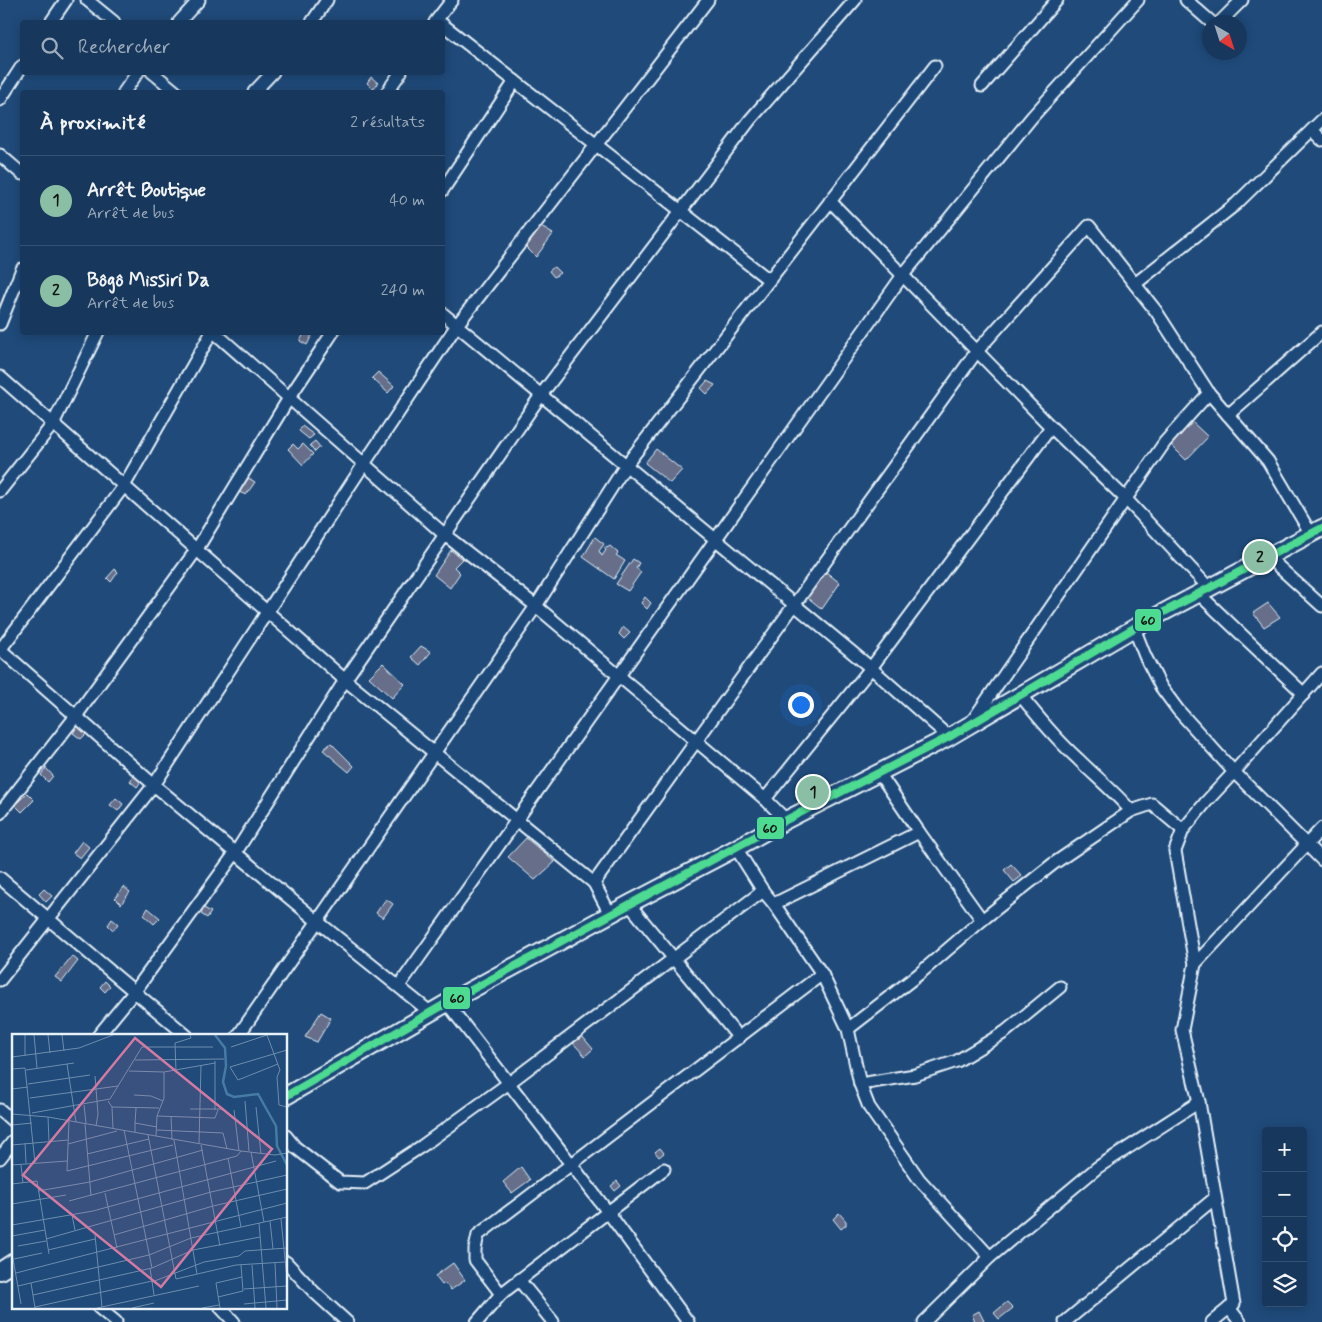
<!DOCTYPE html>
<html lang="fr">
<head>
<meta charset="utf-8">
<style>
	:root { --surface:#17385c; --page:#244365; --text:#f1f3f6; --muted:#9eacbb; --line:#365272; --accent:#8abfa5 }
	body { margin:0; font-family:Mynerve,sans-serif; background:var(--page); color:var(--text) }
	.controls { position:absolute; right:15px; bottom:15px; display:grid; overflow:hidden; border-radius:5px; box-shadow:0 2px 12px #0003 }
	.controls button { width:45px; height:45px; display:grid; place-items:center; padding:0; border:0; border-bottom:1px solid var(--line); background:var(--surface); color:var(--text); font:25px sans-serif }
	.compass { position:absolute; left:1202px; top:15px; width:45px; height:45px; border-radius:50%; background:var(--surface); box-shadow:0 2px 12px #0003; rotate:141deg }
	.you { position:absolute; left:800px; top:704px; width:18px; height:18px; margin:-12px; border:4px solid #fff; border-radius:50%; background:#1a73e8; box-shadow:0 0 0 8px #1a73e833 }
	.badge { display:grid; place-items:center; width:32px; height:32px; border-radius:50%; background:var(--accent); color:#111; font-size:16px; font-weight:700 }
	.pin { position:absolute; translate:-50% -50%; border:2px solid #fff; box-shadow:0 1px 5px #0006 }
	.list { margin:0; padding:0; list-style:none }
	h2 { display:flex; justify-content:space-between; align-items:center; height:65px; margin:0; padding:0 20px; font-size:21px }
	h2 small { font-size:16px; font-weight:400; color:var(--muted) }
	.list li { display:grid; grid-template-columns:32px 1fr auto; gap:15px; align-items:center; box-sizing:border-box; height:90px; padding:0 20px; border-top:1px solid var(--line) }
	.list b { display:block; font-size:19px; white-space:nowrap }
	.list p { margin:0; font-size:16px; white-space:nowrap; color:var(--muted) }
	.list em { font-size:16px; font-style:normal; color:var(--muted) }
	.icon { flex:none; width:28px; height:28px; fill:none; stroke:currentColor; stroke-width:2; stroke-linecap:round; stroke-linejoin:round }
	.map { position:relative; flex:none; width:1322px; height:1322px; overflow:hidden }
	.search { position:absolute; background:var(--surface); box-shadow:0 2px 12px #0003; left:20px; top:20px; width:425px; height:55px; display:flex; align-items:center; gap:12px; box-sizing:border-box; padding:0 18px; border-radius:5px; color:var(--muted); font-size:19px }
	.panel { position:absolute; background:var(--surface); box-shadow:0 2px 12px #0003; left:20px; top:90px; width:425px; height:245px; border-radius:5px }
	.map>svg:first-child { display:block }
</style>
</head>
<body>
<div class="map">
<svg width="1322" height="1322" viewBox="0 0 1322 1322">
	<rect width="100%" height="100%" fill="#1f4a7a"/>
	<filter id="ink" filterUnits="userSpaceOnUse"><feTurbulence type="fractalNoise" baseFrequency=".02" numOctaves="2"/><feDisplacementMap in="SourceGraphic" scale="10" xChannelSelector="R" yChannelSelector="G"/><feConvolveMatrix kernelMatrix="1 2 1 2 8 2 1 2 1" color-interpolation-filters="sRGB"/></filter>
	<g filter="url(#ink)">
		<g fill="#666e89" stroke="#e8f1f8">
			<polygon points="371,77 378,83 373,89 367,83"/>
			<polygon points="541,227 553,234 536,257 526,247"/>
			<polygon points="554,267 560,273 554,277 549,271"/>
			<polygon points="305,332 308,332 312,335 307,345 300,341"/>
			<polygon points="378,372 394,386 388,393 372,378"/>
			<polygon points="707,381 715,385 707,394 701,388"/>
			<polygon points="1190,420 1208,437 1186,460 1169,443"/>
			<polygon points="302,426 314,435 309,439 299,431"/>
			<polygon points="315,441 320,447 315,452 310,445"/>
			<polygon points="293,444 298,449 303,444 313,454 303,465 288,449"/>
			<polygon points="656,449 682,470 670,483 645,463"/>
			<polygon points="248,478 255,482 246,495 239,492"/>
			<polygon points="595,537 604,544 599,551 602,556 606,550 604,548 606,547 607,548 610,546 618,553 616,555 625,561 614,579 583,557"/>
			<polygon points="451,550 462,559 454,567 460,573 450,588 434,575"/>
			<polygon points="633,559 639,563 636,568 641,572 628,591 616,584"/>
			<polygon points="115,569 118,572 111,582 107,578"/>
			<polygon points="826,572 840,583 822,609 807,597"/>
			<polygon points="645,597 651,603 647,609 641,603"/>
			<polygon points="1268,603 1280,617 1264,627 1253,613"/>
			<polygon points="623,627 630,633 624,639 619,634"/>
			<polygon points="421,646 431,652 420,665 411,657"/>
			<polygon points="383,663 405,684 392,698 369,677"/>
			<polygon points="79,725 88,732 81,739 73,733"/>
			<polygon points="331,743 354,766 349,772 323,750"/>
			<polygon points="46,768 53,776 48,782 41,775"/>
			<polygon points="135,774 142,780 137,787 130,781"/>
			<polygon points="27,793 34,800 22,812 15,805"/>
			<polygon points="116,798 123,804 118,811 110,805"/>
			<polygon points="526,838 555,862 535,880 508,857"/>
			<polygon points="82,841 89,847 80,858 73,853"/>
			<polygon points="1011,864 1022,876 1014,882 1004,870"/>
			<polygon points="124,887 130,892 121,904 115,898"/>
			<polygon points="44,889 52,896 46,902 39,894"/>
			<polygon points="386,899 393,904 383,918 376,913"/>
			<polygon points="148,908 160,918 154,924 144,915"/>
			<polygon points="204,908 211,912 207,918 201,914"/>
			<polygon points="112,919 118,924 113,930 108,925"/>
			<polygon points="72,956 78,961 62,982 55,977"/>
			<polygon points="105,981 110,986 105,992 100,987"/>
			<polygon points="321,1012 331,1018 317,1042 305,1037"/>
			<polygon points="582,1036 593,1049 585,1056 573,1043"/>
			<polygon points="660,1148 664,1153 659,1157 655,1152"/>
			<polygon points="521,1167 530,1180 512,1193 503,1182"/>
			<polygon points="617,1181 621,1186 615,1191 611,1186"/>
			<polygon points="839,1213 846,1221 846,1225 841,1229 833,1219"/>
			<polygon points="453,1263 465,1280 451,1290 445,1283 442,1285 435,1276"/>
			<polygon points="1007,1302 1013,1308 999,1319 994,1313"/>
			<polygon points="979,1311 984,1321 975,1322 972,1315"/>
		</g>
		<g fill="none" stroke-linecap="round" stroke-linejoin="round">
			<g stroke="#e8f1f8" stroke-width="15">
				<g id="street">
					<polyline points="87,0 114,22"/>
					<polyline points="1186,0 1211,22"/>
					<polyline points="51,22 66,0"/>
					<polyline points="179,22 199,0"/>
					<polyline points="312,22 327,0"/>
					<polyline points="435,22 452,0"/>
					<polyline points="1220,22 1242,0"/>
					<polyline points="442,24 769,280"/>
					<polyline points="152,72 176,92"/>
					<polyline points="982,86 1057,0"/>
					<polyline points="124,92 138,72"/>
					<polyline points="254,92 273,72"/>
					<polyline points="387,92 401,72"/>
					<polyline points="0,100 22,66"/>
					<polyline points="1312,130 1322,140"/>
					<polyline points="0,155 22,174"/>
					<polyline points="442,191 515,81"/>
					<polyline points="830,201 1051,427 1125,498 1209,588"/>
					<polyline points="1135,284 1236,204 1322,120"/>
					<polyline points="442,313 871,668 949,737"/>
					<polyline points="0,324 22,269"/>
					<polyline points="214,332 445,535 536,606 765,799 786,820"/>
					<polyline points="0,377 345,680 594,883 610,914"/>
					<polyline points="1228,415 1322,332"/>
					<polyline points="0,491 53,424 98,332"/>
					<polyline points="1268,557 1322,606"/>
					<polyline points="1199,594 1304,694"/>
					<polyline points="1134,628 1145,656 1161,687 1178,710 1234,772 1322,860"/>
					<polyline points="0,649 154,785 317,921 430,1012"/>
					<polyline points="0,650 124,486 212,332"/>
					<path d="M 1021,696 C 1039,718 1057,740 1078,759 C 1095,776 1115,792 1131,811"/>
					<polyline points="973,720 1165,442 1209,393"/>
					<polyline points="765,799 871,668 1051,427"/>
					<polyline points="0,813 76,716 197,549 289,398 333,332"/>
					<polyline points="919,832 982,920"/>
					<polyline points="736,848 763,891 774,904 822,974 848,1029 860,1084 869,1107 919,1179 990,1257"/>
					<polyline points="0,878 187,1036"/>
					<polyline points="594,883 977,351 1089,226 1156,311 1209,393 1268,461 1311,534"/>
					<polyline points="629,904 739,1038"/>
					<polyline points="774,904 919,832 879,773"/>
					<polyline points="1195,964 1322,828"/>
					<polyline points="0,980 154,785 364,464 457,325 708,0"/>
					<polyline points="399,986 903,275 1032,117 1138,0"/>
					<polyline points="447,1003 608,1212 688,1322"/>
					<polyline points="848,1029 919,974 982,920 1053,864 1131,811 1152,804 1183,830"/>
					<polyline points="98,1036 135,991 236,852 345,680 541,395 750,120 855,0"/>
					<polyline points="238,1036 536,606 626,465 935,66"/>
					<polyline points="860,1084 915,1075 957,1061 1005,1032 1060,987"/>
					<polyline points="0,1110 14,1122"/>
					<polyline points="286,1136 295,1147 340,1182 365,1183 422,1146 509,1083 763,891"/>
					<polyline points="0,1158 14,1140"/>
					<polyline points="286,1262 314,1292 347,1322"/>
					<polyline points="519,1280 553,1322"/>
					<polyline points="501,1294 475,1260 475,1249 478,1235 822,974"/>
					<polyline points="99,1308 116,1322"/>
					<polyline points="221,1308 234,1322"/>
					<polyline points="1229,1308 1240,1322"/>
					<polyline points="477,1322 501,1294 664,1169"/>
					<polyline points="924,1322 990,1257 1098,1167 1199,1102"/>
					<polyline points="1065,1322 1215,1198"/>
					<polyline points="1212,1322 1234,1304 1199,1102 1182,1030 1195,964 1175,851 1183,830 1206,802 1234,772 1322,673"/>
				</g>
			</g>
			<g stroke="#e8f1f8" stroke-width="20">
				<g id="secondary">
					<polyline points="286,1096 447,1003 629,904 736,848 786,820 949,737 1134,628 1322,528"/>
					<polyline points="0,1271 14,1262"/>
				</g>
			</g>
			<use href="#street" stroke="#1f4a7a" stroke-width="11"/>
			<use href="#secondary" stroke="#1f4a7a" stroke-width="16"/>
			<g stroke="#1f4a7a" stroke-width="11">
				<polyline id="bus-1" points="286,1096 447,1003 786,820 949,737 1134,628 1322,528"/>
			</g>
			<use href="#bus-1" stroke="#4ddb92" stroke-width="8"/>
		</g>
	</g>
	<g transform="translate(12 1034)">
		<rect width="275" height="275" fill="#1f4a7a"/>
		<path fill="none" stroke="#467ba4" stroke-width="2.5" d="M 203,1 L 213,14 L 214,32 L 211,48 L 215,60 L 222,63 L 246,60 L 264,92 L 265,112 L 275,131"/>
		<path fill="none" stroke="#6f8dac" stroke-width="1" d="M 22,1 L 25,34M 36,1 L 38,19M 50,1 L 52,17M 255,1 L 268,36 L 265,43 L 267,71 L 275,73M 219,13 L 255,1M 13,22 L 13,1M 0,23 L 67,14 L 101,1M 123,26 L 212,25M 55,30 L 64,88M 266,30 L 226,46 L 218,33 L 275,16M 0,35 L 13,34 L 23,129M 14,36 L 62,29M 117,37 L 152,38 L 203,29M 164,37 L 163,9 L 179,4 L 178,1M 83,42 L 86,80 L 84,92M 16,50 L 78,41M 0,55 L 16,53M 122,61 L 139,62 L 151,67M 18,64 L 106,52M 96,67 L 100,73 L 147,74M 233,67 L 237,117M 72,71 L 74,89M 100,73 L 101,94M 244,73 L 249,120M 178,75 L 212,75M 203,76 L 203,27M 222,76 L 227,117M 20,79 L 98,65 L 130,13 L 201,13M 0,80 L 36,83 L 229,117 L 263,121 L 275,119M 145,82 L 203,84 L 206,76M 159,82 L 160,106M 36,83 L 37,107M 57,87 L 55,137 L 161,111M 123,89 L 124,74M 73,90 L 79,162M 0,91 L 20,89M 112,96 L 140,234M 145,96 L 211,99 L 215,115M 123,98 L 123,89 L 145,93M 136,101 L 164,245 L 224,231 L 273,228M 144,102 L 145,82 L 152,64 L 152,38M 162,106 L 185,240M 13,109 L 14,129M 187,109 L 189,32M 56,110 L 105,97M 0,111 L 56,106M 189,111 L 208,212M 239,118 L 252,188M 75,120 L 137,105M 216,124 L 229,193M 0,131 L 55,127M 9,131 L 11,149M 0,150 L 25,147 L 37,220M 26,157 L 78,148 L 191,116M 93,159 L 105,214M 57,167 L 225,122 L 229,117M 0,170 L 54,161M 60,181 L 63,196M 269,185 L 275,245M 258,187 L 261,215M 247,189 L 254,274M 0,191 L 81,177 L 264,127M 83,201 L 90,273M 102,201 L 201,172 L 275,155M 0,202 L 33,196M 34,205 L 199,158 L 275,141M 6,212 L 34,207M 36,216 L 83,205M 0,219 L 9,270M 2,225 L 30,219M 263,229 L 265,274M 240,231 L 243,274M 138,234 L 142,261M 4,239 L 275,169M 140,248 L 192,228 L 227,222 L 233,217 L 275,214M 19,249 L 23,274M 6,252 L 137,221 L 179,204 L 275,183M 232,255 L 275,252M 21,261 L 140,234 L 181,216 L 248,203M 206,263 L 231,257 L 229,231M 232,270 L 275,266M 23,273 L 140,247M 85,274 L 187,252M 120,274 L 142,269M 190,274 L 207,271M 208,274 L 204,249 L 230,243"/>
		<path fill="#d37aa2" fill-opacity="0.15" stroke="#d37aa2" stroke-width="2.5" d="M 123,4 L 260,115 L 149,253 L 11,141 Z"/>
		<rect width="275" height="275" fill="none" stroke="#e8f1f8" stroke-width="2.5"/>
	</g>
	<g stroke="#1f4a7a" stroke-width="2">
		<rect x="1134" y="608" width="28" height="24" rx="5" fill="#4ddb92"/>
		<rect x="756" y="816" width="29" height="24" rx="5" fill="#4ddb92"/>
		<rect x="442" y="986" width="29" height="24" rx="5" fill="#4ddb92"/>
	</g>
	<g font-size="14" text-anchor="middle" font-weight="bold" fill="#111">
		<text x="1148" y="625">60</text>
		<text x="770" y="833">60</text>
		<text x="457" y="1003">60</text>
	</g>
</svg>
<div class="controls">
<button>+</button>
<button>−</button>
<button><svg class="icon" aria-label="locate" viewBox="0 0 24 24"><circle cx="12" cy="12" r="6"/><path d="M12 2v4M12 18v4M2 12h4M18 12h4"/></svg></button>
<button><svg class="icon" aria-label="layers" viewBox="0 0 24 24"><path d="M12 4l9 5-9 5-9-5zM3 14l9 5 9-5"/></svg></button>
</div>
<svg class="compass" viewBox="-18 -18 36 36"><path d="M0-13l5 13h-10z" fill="#e53935"/><path d="M0 13l5-13h-10z" fill="#9eacbb"/></svg>
<div class="you"></div>
<div class="pin badge" style="left:813px;top:792px">1</div>
<div class="pin badge" style="left:1260px;top:557px">2</div>
<div class="search"><svg class="icon" aria-label="search" viewBox="0 0 24 24"><circle cx="10" cy="10" r="6"/><path d="M15 15l6 6"/></svg>Rechercher</div>
<section class="panel">
<h2>À proximité<small>2 résultats</small></h2>
<ul class="list">
<li><span class="badge">1</span><div><b>Arrêt Boutique</b><p>Arrêt de bus</p></div><em>40 m</em></li>
<li><span class="badge">2</span><div><b>Bôgô Missiri Da</b><p>Arrêt de bus</p></div><em>240 m</em></li>
</ul>
</section>
</div>
</body>
</html>
